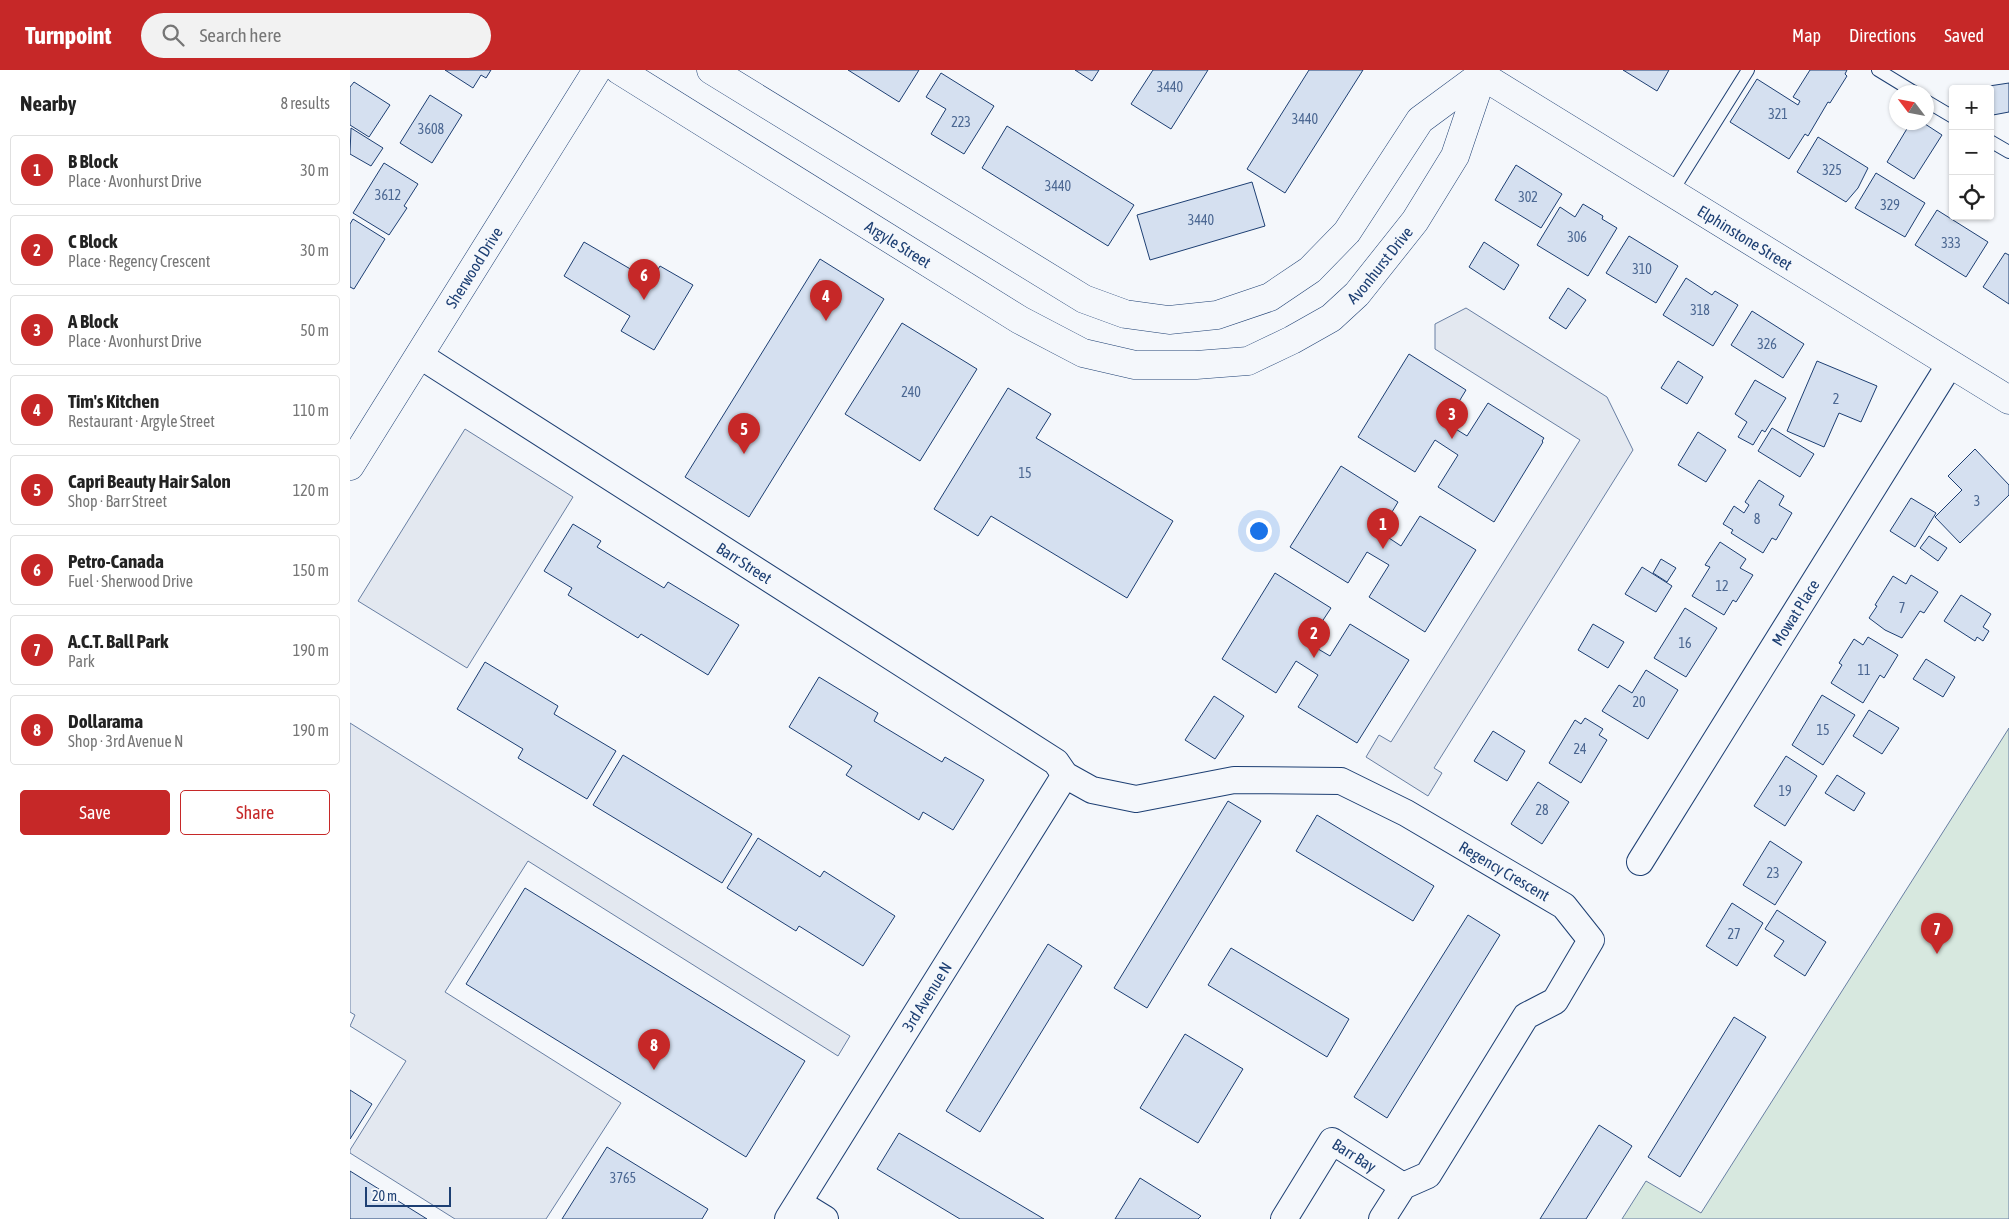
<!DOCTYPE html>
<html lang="en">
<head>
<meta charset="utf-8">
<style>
	:root { --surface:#fff; --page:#f2f2f2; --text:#222; --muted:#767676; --line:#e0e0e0; --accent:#c62828 }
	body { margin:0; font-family:"Asap Condensed",sans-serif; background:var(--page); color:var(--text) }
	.controls { position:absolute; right:15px; top:15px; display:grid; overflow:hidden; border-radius:5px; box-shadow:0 1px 4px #0004 }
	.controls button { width:45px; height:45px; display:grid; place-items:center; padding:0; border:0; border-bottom:1px solid var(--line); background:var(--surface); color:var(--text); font:25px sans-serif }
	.compass { position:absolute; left:1539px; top:15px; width:45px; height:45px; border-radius:50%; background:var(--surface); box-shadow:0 1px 4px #0004; rotate:302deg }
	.scale { position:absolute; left:15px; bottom:12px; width:86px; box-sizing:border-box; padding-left:5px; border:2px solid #1d3f73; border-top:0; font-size:14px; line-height:18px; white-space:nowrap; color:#1d3f73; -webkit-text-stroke:4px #f4f7fb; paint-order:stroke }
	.you { position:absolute; left:908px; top:460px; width:18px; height:18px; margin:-12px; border:4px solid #fff; border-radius:50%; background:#1a73e8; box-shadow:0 0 0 8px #1a73e833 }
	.badge { display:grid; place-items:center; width:32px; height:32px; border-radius:50%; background:var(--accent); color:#fff; font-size:16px; font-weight:700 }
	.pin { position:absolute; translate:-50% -41px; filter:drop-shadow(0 1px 2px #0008) }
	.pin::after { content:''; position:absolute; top:26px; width:18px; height:15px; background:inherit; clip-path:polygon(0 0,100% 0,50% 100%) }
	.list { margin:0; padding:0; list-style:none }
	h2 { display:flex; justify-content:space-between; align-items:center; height:65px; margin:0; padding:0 20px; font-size:21px }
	h2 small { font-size:16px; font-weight:400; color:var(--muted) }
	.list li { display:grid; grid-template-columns:32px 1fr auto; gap:15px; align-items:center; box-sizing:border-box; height:70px; margin:0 10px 10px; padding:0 10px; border:1px solid var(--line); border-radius:5px }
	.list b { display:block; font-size:19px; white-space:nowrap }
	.list p { margin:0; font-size:16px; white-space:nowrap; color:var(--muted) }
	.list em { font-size:16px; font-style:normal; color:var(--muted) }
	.actions { display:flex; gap:10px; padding:15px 20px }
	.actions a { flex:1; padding:11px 0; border:1px solid var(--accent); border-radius:5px; text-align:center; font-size:18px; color:var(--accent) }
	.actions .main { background:var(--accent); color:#fff }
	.icon { flex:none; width:28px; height:28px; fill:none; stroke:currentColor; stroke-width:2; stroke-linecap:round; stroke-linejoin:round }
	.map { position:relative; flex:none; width:1659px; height:1149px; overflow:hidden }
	header { display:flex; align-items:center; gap:30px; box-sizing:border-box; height:70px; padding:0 25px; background:var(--accent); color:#fff }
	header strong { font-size:24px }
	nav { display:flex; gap:28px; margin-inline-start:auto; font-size:18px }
	.search { width:350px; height:45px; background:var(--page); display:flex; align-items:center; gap:12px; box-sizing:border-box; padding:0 18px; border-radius:28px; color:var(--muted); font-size:19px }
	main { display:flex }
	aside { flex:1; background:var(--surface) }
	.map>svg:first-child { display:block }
</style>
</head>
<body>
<header>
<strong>Turnpoint</strong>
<div class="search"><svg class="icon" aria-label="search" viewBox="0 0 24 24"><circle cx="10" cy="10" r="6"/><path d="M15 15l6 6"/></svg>Search here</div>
<nav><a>Map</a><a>Directions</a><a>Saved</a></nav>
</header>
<main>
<aside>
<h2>Nearby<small>8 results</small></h2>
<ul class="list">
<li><span class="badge">1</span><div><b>B Block</b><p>Place · Avonhurst Drive</p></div><em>30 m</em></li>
<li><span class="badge">2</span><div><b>C Block</b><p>Place · Regency Crescent</p></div><em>30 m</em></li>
<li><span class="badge">3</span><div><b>A Block</b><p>Place · Avonhurst Drive</p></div><em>50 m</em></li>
<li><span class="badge">4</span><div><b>Tim's Kitchen</b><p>Restaurant · Argyle Street</p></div><em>110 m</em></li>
<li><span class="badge">5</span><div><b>Capri Beauty Hair Salon</b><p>Shop · Barr Street</p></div><em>120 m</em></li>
<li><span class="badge">6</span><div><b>Petro-Canada</b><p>Fuel · Sherwood Drive</p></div><em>150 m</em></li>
<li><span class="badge">7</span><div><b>A.C.T. Ball Park</b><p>Park</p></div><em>190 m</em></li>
<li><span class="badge">8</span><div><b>Dollarama</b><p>Shop · 3rd Avenue N</p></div><em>190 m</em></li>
</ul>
<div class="actions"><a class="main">Save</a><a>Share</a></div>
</aside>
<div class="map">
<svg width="1659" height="1149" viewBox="0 0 1659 1149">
	<rect width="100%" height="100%" fill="#f4f7fb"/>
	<polygon fill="#d7e8df" stroke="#687fa3" points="1659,658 1659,1149 1272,1149 1296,1111 1351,1143"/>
	<g fill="#e3e8f0" stroke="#687fa3">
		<polygon points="1116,238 1257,327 1283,380 1084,698 1092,703 1078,726 1016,687 1029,665 1041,672 1230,370 1085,279 1085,254"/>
		<polygon points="115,359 223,427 117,598 8,531"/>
		<polygon points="0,653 500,966 488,986 178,791 95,922 271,1033 196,1149 105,1149 0,1083 0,1080 56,991 0,956 5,945 0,942"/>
	</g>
	<g fill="#d5e0f0" stroke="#1d3f73">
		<polygon points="95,0 141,0 136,8 131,5 123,18"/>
		<polygon points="498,0 569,0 549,32"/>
		<polygon points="725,0 749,0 742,11"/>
		<polygon points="803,0 858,0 821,59 781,34"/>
		<polygon points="959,0 1013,0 935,123 897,99"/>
		<polygon points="1273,0 1319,0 1307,21"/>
		<polygon points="1460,0 1497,0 1495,4 1497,6 1480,33 1478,32 1458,66 1455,64 1439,89 1380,52 1407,9 1448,35 1450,31 1443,27"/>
		<polygon points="591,3 644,36 614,84 581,64 596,39 576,27"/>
		<polygon points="4,12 40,35 19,67 0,55 0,17"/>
		<polygon points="1659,13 1659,42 1643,45 1639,16"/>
		<polygon points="80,25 112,45 82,93 50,73"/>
		<polygon points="1561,52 1572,52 1592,65 1564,109 1537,92"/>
		<polygon points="657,56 784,135 758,176 632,98"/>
		<polygon points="1,58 33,78 21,96 0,84"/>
		<polygon points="1468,67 1518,98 1508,118 1496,132 1447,102"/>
		<polygon points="34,93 68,114 54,136 57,138 39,165 3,143"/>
		<polygon points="1166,95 1212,124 1191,158 1145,130"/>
		<polygon points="1526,103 1575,133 1555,167 1505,138"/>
		<polygon points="902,112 915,156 800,190 787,145"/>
		<polygon points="1233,134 1253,146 1252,149 1267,158 1238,206 1187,175 1210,137 1225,147"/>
		<polygon points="1587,140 1638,172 1616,207 1565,175"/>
		<polygon points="3,149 35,169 4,219 0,217 0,154"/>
		<polygon points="1279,166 1328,196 1306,233 1256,203"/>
		<polygon points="234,172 301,211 310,196 343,215 304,280 271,261 280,246 214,206"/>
		<polygon points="1134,172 1169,195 1154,220 1119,197"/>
		<polygon points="1655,183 1659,185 1659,234 1633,217"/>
		<polygon points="470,189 534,229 399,447 335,407"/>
		<polygon points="1336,208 1362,225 1365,221 1388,235 1363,276 1313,245"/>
		<polygon points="1218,218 1236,230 1216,259 1199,248"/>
		<polygon points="1402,241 1454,274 1433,308 1381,275"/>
		<polygon points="552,253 627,299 570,391 495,344"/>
		<polygon points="1059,284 1116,320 1096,353 1117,366 1138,333 1194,368 1192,371 1193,372 1144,452 1088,417 1108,385 1085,370 1065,402 1008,367"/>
		<polygon points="1328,291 1353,307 1337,334 1311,318"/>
		<polygon points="1467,291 1527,316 1511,352 1489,343 1474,377 1437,361"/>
		<polygon points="1405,310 1436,328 1415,362 1412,360 1403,375 1388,367 1397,352 1385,344"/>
		<polygon points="658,318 701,344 686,368 823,451 777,528 641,446 628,466 584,439"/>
		<polygon points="1422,358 1464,384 1450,407 1408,381"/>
		<polygon points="1348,362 1376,380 1356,412 1328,395"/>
		<polygon points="1625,379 1659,415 1659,425 1610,473 1585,447 1612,420 1598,406"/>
		<polygon points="991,396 1048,432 1030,462 1051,476 1070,446 1126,480 1075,562 1019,527 1039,495 1017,482 998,513 940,477"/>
		<polygon points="1409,410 1434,426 1429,435 1442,443 1426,470 1422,468 1413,483 1381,463 1383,460 1373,454 1384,436 1394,443 1399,435 1395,432"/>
		<polygon points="1561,428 1586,443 1565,477 1540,461"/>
		<polygon points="223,454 251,471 247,477 314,518 318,512 389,555 358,605 291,564 288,568 218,525 222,518 194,501"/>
		<polygon points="1579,466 1597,478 1588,491 1570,478"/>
		<polygon points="1370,472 1396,489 1390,498 1403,505 1386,532 1383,530 1374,545 1342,526 1360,497 1355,495"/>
		<polygon points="1311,489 1326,498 1317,512 1303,503"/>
		<polygon points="1292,497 1322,516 1306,542 1275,524"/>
		<polygon points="925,503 981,538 958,573 980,586 1000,554 1059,590 1007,673 948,637 968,605 946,591 926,623 872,589"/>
		<polygon points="1561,505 1588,522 1574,543 1570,541 1552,568 1535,560 1519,548 1527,536 1525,535 1543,506 1556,514"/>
		<polygon points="1611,525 1641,544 1633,557 1639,561 1633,571 1627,567 1625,571 1594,551"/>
		<polygon points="1335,538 1367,558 1336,607 1304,588"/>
		<polygon points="1243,554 1274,572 1258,598 1228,580"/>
		<polygon points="1518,567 1548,585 1534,608 1530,605 1513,633 1481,613 1492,595 1489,593 1504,569 1513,575"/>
		<polygon points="1576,589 1605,607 1593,627 1563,609"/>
		<polygon points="135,592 208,636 204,644 266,681 237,729 168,688 173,679 107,639"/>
		<polygon points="1296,600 1328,620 1298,669 1252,641 1269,615 1282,623"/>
		<polygon points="469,607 528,643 524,651 592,692 595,687 634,710 603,760 573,742 569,750 496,705 502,696 439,657"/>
		<polygon points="1472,625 1505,645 1473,695 1442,675"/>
		<polygon points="864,626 894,646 865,689 835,670"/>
		<polygon points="1519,640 1549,658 1532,684 1503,666"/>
		<polygon points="1235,648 1253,659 1249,665 1257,670 1231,713 1199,693 1225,650 1231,654"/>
		<polygon points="1143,661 1175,681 1157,711 1124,691"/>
		<polygon points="273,685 402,764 372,813 243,735"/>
		<polygon points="1436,686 1467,706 1435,756 1404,736"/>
		<polygon points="1487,705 1515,723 1504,741 1475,723"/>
		<polygon points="1188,712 1219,732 1192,774 1161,754"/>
		<polygon points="878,731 911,751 797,938 764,918"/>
		<polygon points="967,745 1084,816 1063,851 946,781"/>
		<polygon points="408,768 470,807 474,801 545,846 513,896 449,856 446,861 377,818"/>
		<polygon points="1420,771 1452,792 1425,835 1393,815"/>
		<polygon points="175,818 455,991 396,1087 116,914"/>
		<polygon points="1382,833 1413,853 1387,896 1356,876"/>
		<polygon points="1427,840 1476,872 1455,906 1424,886 1434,871 1415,859"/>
		<polygon points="1118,845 1150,865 1037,1048 1004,1027"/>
		<polygon points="698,874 732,896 630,1062 596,1041"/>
		<polygon points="881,878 999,949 977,987 858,915"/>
		<polygon points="1384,947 1416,967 1330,1107 1298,1087"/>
		<polygon points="835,964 893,999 848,1073 790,1038"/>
		<polygon points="0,1020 22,1034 0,1069"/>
		<polygon points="1249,1055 1282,1076 1236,1149 1190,1149"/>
		<polygon points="549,1063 694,1149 610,1149 527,1099"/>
		<polygon points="257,1077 358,1139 352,1149 212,1149"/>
		<polygon points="0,1101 77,1149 0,1149"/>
		<polygon points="790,1108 851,1146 848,1149 765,1149"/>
	</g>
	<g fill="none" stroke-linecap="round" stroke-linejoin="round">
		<g stroke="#1d3f73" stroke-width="14">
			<g id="lane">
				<polyline points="1528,0 1564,22"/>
				<polyline points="1576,31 1603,47"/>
				<polyline points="1640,71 1659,82"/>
				<polyline points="1321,123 1398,0"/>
			</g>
		</g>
		<g stroke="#1d3f73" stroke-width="28">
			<g id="street">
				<path id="s1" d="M 69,285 L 706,692 L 715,705 L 742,720 L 786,729 L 884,710 L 991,711 L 1056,743 L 1214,836 L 1241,870 L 1205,931 L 1176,946 L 1078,1105 L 1053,1116 L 1032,1149"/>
				<path id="s2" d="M 1290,792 L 1600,294"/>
				<polyline points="449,1133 475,1149"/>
				<path id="s3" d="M 438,1149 L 715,705"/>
				<path id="s4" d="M 934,1149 L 982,1071 L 1053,1116"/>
			</g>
		</g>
		<g stroke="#1d3f73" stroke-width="29">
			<g id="secondary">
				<path id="s5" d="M 269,0 L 670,250 L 733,283 L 785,295 L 846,295 L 898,291 L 942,270 L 981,248 L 1007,224 L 1065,151 L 1105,86 L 1134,0"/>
				<polyline points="361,0 734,229 775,244 819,250 867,245 920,227 960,200 997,162 1070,50 1131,5"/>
				<path id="s6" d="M 1131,5 L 1659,330"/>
				<path id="s7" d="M 0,396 L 247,0"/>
			</g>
		</g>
		<use href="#lane" stroke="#f4f7fb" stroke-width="12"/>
		<use href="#street" stroke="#f4f7fb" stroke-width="26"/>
		<use href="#secondary" stroke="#f4f7fb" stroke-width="28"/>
	</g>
	<g text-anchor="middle" stroke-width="4" stroke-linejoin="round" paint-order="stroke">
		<g font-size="14" fill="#4b6792">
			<text x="820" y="22">3440</text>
			<text x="1428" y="49">321</text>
			<text x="955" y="54">3440</text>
			<text x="611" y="57">223</text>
			<text x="81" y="64">3608</text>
			<text x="1482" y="105">325</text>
			<text x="708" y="121">3440</text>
			<text x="38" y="130">3612</text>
			<text x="1178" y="132">302</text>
			<text x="1540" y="140">329</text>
			<text x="851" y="155">3440</text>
			<text x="1227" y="172">306</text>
			<text x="1601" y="178">333</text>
			<text x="1292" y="204">310</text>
			<text x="1350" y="245">318</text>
			<text x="1417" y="279">326</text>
			<text x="561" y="327">240</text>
			<text x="1486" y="334">2</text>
			<text x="675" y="408">15</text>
			<text x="1627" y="436">3</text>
			<text x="1407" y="454">8</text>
			<text x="1372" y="521">12</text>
			<text x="1552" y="543">7</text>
			<text x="1335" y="578">16</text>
			<text x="1514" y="605">11</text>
			<text x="1289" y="637">20</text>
			<text x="1473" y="665">15</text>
			<text x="1230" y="684">24</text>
			<text x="1435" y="726">19</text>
			<text x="1192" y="745">28</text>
			<text x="1423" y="808">23</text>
			<text x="1384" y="869">27</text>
			<text x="273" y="1113">3765</text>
		</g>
		<g font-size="16" fill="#1d3f73" stroke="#f4f7fb">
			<text dy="6" stroke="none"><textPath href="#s6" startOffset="310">Elphinstone Street</textPath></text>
			<text dy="6" stroke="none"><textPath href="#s5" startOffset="329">Argyle Street</textPath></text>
			<text dy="6" stroke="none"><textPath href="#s5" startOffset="876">Avonhurst Drive</textPath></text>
			<text dy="6" stroke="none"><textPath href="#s7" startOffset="234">Sherwood Drive</textPath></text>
			<text dy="6" stroke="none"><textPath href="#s1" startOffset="386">Barr Street</textPath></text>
			<text dy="6" stroke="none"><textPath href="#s2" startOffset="294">Mowat Place</textPath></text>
			<text dy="6" stroke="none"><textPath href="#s1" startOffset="1241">Regency Crescent</textPath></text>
			<text dy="6" stroke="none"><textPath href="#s3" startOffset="262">3rd Avenue N</textPath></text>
			<text dy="6" stroke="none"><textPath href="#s4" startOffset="118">Barr Bay</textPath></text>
		</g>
	</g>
</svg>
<div class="controls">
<button>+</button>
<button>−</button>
<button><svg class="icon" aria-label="locate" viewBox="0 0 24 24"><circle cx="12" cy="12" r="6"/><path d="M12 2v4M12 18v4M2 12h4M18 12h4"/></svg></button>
</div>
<svg class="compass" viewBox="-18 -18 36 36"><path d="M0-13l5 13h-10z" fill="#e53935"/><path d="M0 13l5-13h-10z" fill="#767676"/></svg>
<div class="scale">20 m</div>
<div class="you"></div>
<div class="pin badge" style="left:1033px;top:479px">1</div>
<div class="pin badge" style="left:964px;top:588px">2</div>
<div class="pin badge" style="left:1102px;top:369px">3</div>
<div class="pin badge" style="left:476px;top:251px">4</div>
<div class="pin badge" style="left:394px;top:384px">5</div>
<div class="pin badge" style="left:294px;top:230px">6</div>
<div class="pin badge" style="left:1587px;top:884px">7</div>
<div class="pin badge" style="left:304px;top:1000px">8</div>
</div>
</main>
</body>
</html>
